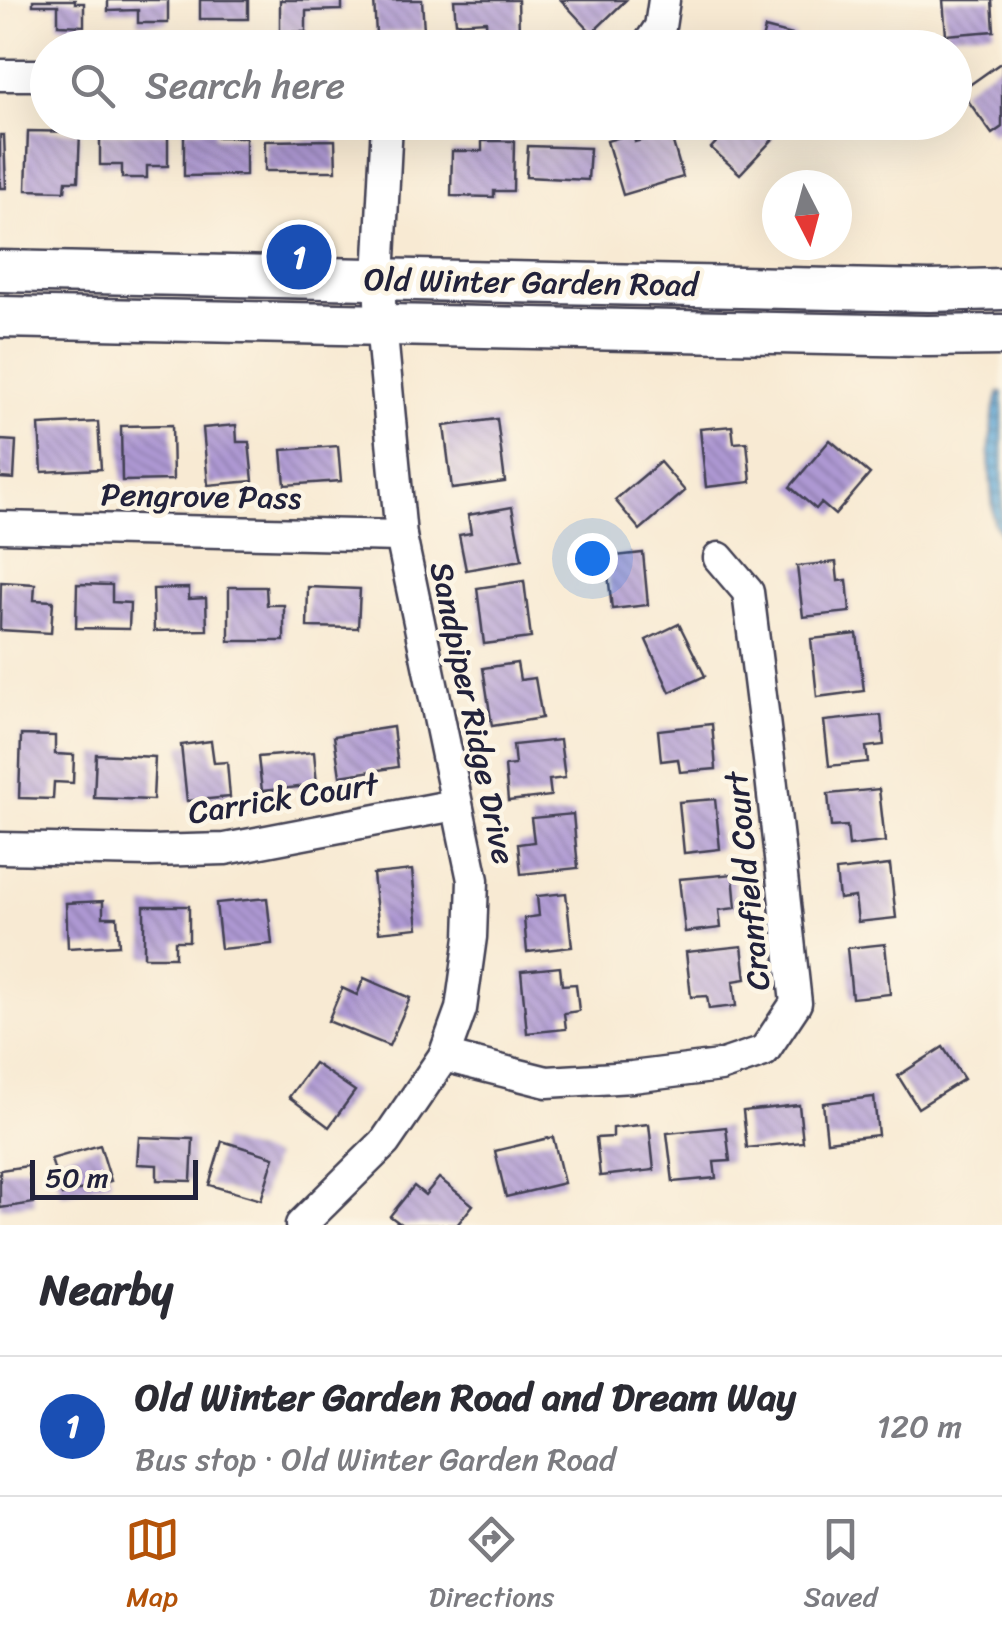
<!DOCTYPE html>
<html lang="en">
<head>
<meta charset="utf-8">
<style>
	:root { --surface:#fff; --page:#f2f2f3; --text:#2b2b33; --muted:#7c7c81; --line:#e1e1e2; --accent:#b45309 }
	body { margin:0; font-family:Sriracha,sans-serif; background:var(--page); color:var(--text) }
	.compass { position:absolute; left:762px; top:170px; width:90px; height:90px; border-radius:50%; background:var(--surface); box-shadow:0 10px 40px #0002; rotate:174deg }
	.scale { position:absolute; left:30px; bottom:25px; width:168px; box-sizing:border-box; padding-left:10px; border:5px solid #22223b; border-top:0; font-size:28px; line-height:35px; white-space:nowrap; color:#22223b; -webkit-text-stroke:8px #fcf5e5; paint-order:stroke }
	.you { position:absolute; left:592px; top:558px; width:35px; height:35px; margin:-25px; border:8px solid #fff; border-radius:50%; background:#1a73e8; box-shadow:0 0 0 15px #1a73e833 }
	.badge { display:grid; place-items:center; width:65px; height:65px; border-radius:50%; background:var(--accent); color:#fff; font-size:32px; font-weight:700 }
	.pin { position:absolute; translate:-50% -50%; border:5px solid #fff; box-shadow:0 2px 10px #0006 }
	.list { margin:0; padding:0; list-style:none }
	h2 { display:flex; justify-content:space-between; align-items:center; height:130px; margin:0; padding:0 40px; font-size:42px }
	h2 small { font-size:32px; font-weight:400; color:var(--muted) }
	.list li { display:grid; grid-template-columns:65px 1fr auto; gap:30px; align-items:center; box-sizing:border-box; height:140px; padding:0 40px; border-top:2px solid var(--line) }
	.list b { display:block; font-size:38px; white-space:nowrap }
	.list p { margin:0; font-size:32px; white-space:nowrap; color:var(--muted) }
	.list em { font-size:32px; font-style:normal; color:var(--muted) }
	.icon { flex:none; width:55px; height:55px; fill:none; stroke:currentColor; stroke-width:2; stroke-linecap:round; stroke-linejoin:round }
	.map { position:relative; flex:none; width:1002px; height:1225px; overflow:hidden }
	.search { position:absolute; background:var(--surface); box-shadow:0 10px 40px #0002; left:30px; right:30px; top:30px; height:110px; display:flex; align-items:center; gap:25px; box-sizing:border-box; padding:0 35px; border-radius:55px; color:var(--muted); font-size:38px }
	.sheet { height:270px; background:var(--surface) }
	nav { display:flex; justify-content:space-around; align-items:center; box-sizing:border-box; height:140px; border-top:2px solid var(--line); background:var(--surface); font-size:28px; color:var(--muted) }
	nav a { display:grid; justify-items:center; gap:5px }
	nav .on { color:var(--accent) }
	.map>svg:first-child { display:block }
</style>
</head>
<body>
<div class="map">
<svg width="1002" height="1225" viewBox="0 0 1002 1225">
	<defs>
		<pattern id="water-rules" width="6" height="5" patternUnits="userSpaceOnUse" patternTransform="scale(2.5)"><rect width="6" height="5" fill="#60a9d8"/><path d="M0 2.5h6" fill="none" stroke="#4f89b0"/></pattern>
		<pattern id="building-back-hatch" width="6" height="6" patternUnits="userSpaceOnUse" patternTransform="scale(2.5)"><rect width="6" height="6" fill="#ae99d3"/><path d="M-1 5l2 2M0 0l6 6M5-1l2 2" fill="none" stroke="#8d7cac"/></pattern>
	</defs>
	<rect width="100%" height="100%" fill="#fcf5e5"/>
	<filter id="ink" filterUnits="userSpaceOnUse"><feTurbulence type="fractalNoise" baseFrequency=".01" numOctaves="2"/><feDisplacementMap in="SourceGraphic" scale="20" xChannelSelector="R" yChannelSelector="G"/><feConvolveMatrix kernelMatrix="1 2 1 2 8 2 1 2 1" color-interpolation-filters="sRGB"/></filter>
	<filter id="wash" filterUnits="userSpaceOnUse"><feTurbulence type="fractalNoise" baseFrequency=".0048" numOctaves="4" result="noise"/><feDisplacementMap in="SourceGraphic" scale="40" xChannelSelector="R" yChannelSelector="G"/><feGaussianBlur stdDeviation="2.25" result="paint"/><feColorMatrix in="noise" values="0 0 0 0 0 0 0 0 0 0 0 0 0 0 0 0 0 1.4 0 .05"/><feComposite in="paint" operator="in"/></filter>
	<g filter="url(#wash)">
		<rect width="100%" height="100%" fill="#f8ead3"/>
		<polygon fill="url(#water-rules)" stroke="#41668a" stroke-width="2.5" points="999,393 1002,393 1002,535 994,523 989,455 994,408"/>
		<g id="blocks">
			<g fill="url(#building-back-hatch)">
				<polygon points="33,0 75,0 75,3 84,3 84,26 58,25 58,5 33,5"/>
				<polygon points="108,0 168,0 168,23 138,23 138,10 108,11"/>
				<rect x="200" y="0" width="48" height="19"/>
				<polygon points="280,0 342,0 342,10 306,11 306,32 280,32"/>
				<polygon points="374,0 422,0 424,30 376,34"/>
				<polygon points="454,0 518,0 519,33 487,35 486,21 456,23"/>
				<polygon points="561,0 626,0 592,33"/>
				<polygon points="943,0 992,0 994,31 946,35"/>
				<polygon points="765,28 796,36 793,48 760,48"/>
				<polygon points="1002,62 1002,127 992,134 961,91"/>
				<polygon points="714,122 755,122 773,139 740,174 711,148 720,138 709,128"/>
				<polygon points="215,129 215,137 246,137 246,175 184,176 184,130"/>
				<polygon points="28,131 80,132 78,181 66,181 65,191 26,190"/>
				<polygon points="670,132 683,177 623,195 607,141 633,133 635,142"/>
				<polygon points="100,133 168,133 168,166 147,166 147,178 122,178 122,165 100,165"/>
				<polygon points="0,135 4,135 6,188 0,188"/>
				<polygon points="335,140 336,171 265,171 265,141"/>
				<polygon points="482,141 514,141 513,191 494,191 494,197 451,196 452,151 482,151"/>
				<polygon points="528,146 590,148 588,180 526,177"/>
				<polygon points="497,419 505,482 452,489 444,426"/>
				<polygon points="98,422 101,469 42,472 39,425"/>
				<polygon points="172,425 173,480 122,481 121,426"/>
				<polygon points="236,425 237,442 249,442 253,481 208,485 203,428"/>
				<polygon points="732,426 734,443 747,442 751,482 706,487 700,429"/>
				<polygon points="0,440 16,441 14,479 0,478"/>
				<polygon points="830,440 870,474 835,515 821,503 816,509 790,487"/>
				<polygon points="338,446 341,481 285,485 282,450"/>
				<polygon points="660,462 685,491 640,530 615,500"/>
				<polygon points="512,507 522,560 466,570 459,535 471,533 468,515"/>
				<polygon points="643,553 648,605 612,609 606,557"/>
				<polygon points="836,562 838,581 847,580 850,612 803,617 797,566"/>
				<polygon points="524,581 531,638 484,644 477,588"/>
				<polygon points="1,582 35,584 34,600 53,601 51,633 0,630"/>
				<polygon points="77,584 112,585 112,602 130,603 129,629 76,628"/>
				<polygon points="229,587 266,587 267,605 284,605 284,641 229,641"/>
				<polygon points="308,587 360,589 358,628 307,627"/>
				<polygon points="189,588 189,599 206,598 207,630 154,631 153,589"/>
				<polygon points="679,624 705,676 670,692 646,640"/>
				<polygon points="857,634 864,691 817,697 811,639"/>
				<polygon points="517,663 520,680 535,678 542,718 492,726 483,668"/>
				<polygon points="881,715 884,745 866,747 868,762 829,766 824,721"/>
				<polygon points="712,724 716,769 680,772 678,759 661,761 658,730"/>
				<polygon points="393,727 398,767 340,776 334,736"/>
				<polygon points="21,735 55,736 55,754 74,755 73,783 54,782 53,799 19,798"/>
				<polygon points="560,740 565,778 549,780 551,796 508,801 505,766 515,765 513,745"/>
				<polygon points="211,741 214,763 227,762 230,797 187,801 181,745"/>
				<polygon points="314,752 317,785 262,791 258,757"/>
				<polygon points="96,754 155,757 153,800 94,798"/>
				<polygon points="879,789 885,842 849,846 847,826 831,827 828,794"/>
				<polygon points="715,799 720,849 684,853 679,802"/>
				<polygon points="573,814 578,868 521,874 518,844 534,842 531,818"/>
				<polygon points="890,865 896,918 858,922 855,897 839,899 836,871"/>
				<polygon points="412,870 418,928 379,932 373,874"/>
				<polygon points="733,874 736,908 719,910 721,928 685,932 679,879"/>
				<polygon points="566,893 572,947 527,952 524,918 539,916 537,896"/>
				<polygon points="267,898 272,944 221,949 216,903"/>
				<polygon points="103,901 103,917 117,917 119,945 68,948 66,903"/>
				<polygon points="144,906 189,906 189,941 175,941 175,957 144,957"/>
				<polygon points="885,944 890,994 852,998 847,948"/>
				<polygon points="742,946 746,979 733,981 736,1006 709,1009 707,996 691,997 686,952"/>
				<polygon points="560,967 562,985 576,984 579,1011 564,1013 566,1029 527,1033 521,971"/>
				<polygon points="364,978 410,998 389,1046 328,1021 342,988 357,995"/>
				<polygon points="943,1047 964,1079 918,1108 898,1076"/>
				<polygon points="314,1063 355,1091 329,1127 289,1097"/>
				<polygon points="874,1097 878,1135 827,1141 823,1103"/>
				<polygon points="799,1105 803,1142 747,1148 743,1111"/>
				<polygon points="649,1124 654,1170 600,1176 596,1138 613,1137 613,1128"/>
				<polygon points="726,1127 730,1161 714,1162 716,1178 673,1182 667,1133"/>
				<polygon points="139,1137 193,1139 191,1181 157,1180 157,1165 137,1164"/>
				<polygon points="553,1137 564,1183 506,1197 495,1151"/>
				<polygon points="222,1141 274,1157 261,1200 209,1185"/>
				<polygon points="100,1145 111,1181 62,1195 51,1159"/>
				<polygon points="28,1166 34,1203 0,1208 0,1170"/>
				<polygon points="439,1178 473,1205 457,1225 402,1225 390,1216 414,1186 425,1195"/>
			</g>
		</g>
	</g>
	<g filter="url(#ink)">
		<use href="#blocks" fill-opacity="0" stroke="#424052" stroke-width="2.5"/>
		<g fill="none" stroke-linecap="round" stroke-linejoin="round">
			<g stroke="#424052" stroke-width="35">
				<g id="minor">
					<polyline points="646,48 660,27 664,0"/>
					<polyline points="0,75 48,75"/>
					<polyline points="0,527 401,536"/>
					<polyline points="0,848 149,851 225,849 455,805"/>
					<polyline points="444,1056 547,1082 632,1077 720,1066 764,1051 796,1003 770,768 748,592 719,558"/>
					<polyline points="301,1225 385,1142 444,1056 461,1009 471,937 473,880 401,536 381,324 379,278 387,122"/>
				</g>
			</g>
			<g stroke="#424052" stroke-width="45">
				<g id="major">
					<polyline points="0,271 930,291 1002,289"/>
					<polyline points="0,317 927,336 1002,335"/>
				</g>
			</g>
			<use href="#minor" stroke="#fff" stroke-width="30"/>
			<use href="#major" stroke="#fff" stroke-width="40"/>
		</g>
	</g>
	<g text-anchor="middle" stroke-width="9" stroke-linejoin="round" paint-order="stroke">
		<g font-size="32" fill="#22223b" stroke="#fcf5e5">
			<text transform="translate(531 282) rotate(1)" y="11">Old Winter Garden Road</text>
			<text transform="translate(201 496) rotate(1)" y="11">Pengrove Pass</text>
			<text transform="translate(473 713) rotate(78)" y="11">Sandpiper Ridge Drive</text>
			<text transform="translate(283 798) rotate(-9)" y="11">Carrick Court</text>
			<text transform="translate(747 881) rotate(-96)" y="11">Cranfield Court</text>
		</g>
	</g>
</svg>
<svg class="compass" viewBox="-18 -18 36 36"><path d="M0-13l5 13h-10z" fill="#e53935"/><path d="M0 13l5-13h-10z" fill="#7c7c81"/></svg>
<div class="scale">50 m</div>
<div class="you"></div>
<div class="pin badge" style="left:299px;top:257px;background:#1a4fb4">1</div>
<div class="search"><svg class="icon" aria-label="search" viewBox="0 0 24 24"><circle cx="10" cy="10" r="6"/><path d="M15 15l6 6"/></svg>Search here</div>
</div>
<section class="sheet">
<h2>Nearby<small></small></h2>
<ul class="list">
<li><span class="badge" style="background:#1a4fb4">1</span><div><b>Old Winter Garden Road and Dream Way</b><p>Bus stop · Old Winter Garden Road</p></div><em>120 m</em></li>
</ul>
</section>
<nav>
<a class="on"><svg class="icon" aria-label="map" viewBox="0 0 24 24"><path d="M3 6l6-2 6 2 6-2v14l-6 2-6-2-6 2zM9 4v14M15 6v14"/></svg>Map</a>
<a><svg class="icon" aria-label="directions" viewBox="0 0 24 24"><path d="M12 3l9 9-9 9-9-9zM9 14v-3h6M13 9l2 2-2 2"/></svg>Directions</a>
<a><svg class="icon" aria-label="saved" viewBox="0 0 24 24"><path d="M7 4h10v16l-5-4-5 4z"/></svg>Saved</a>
</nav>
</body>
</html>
